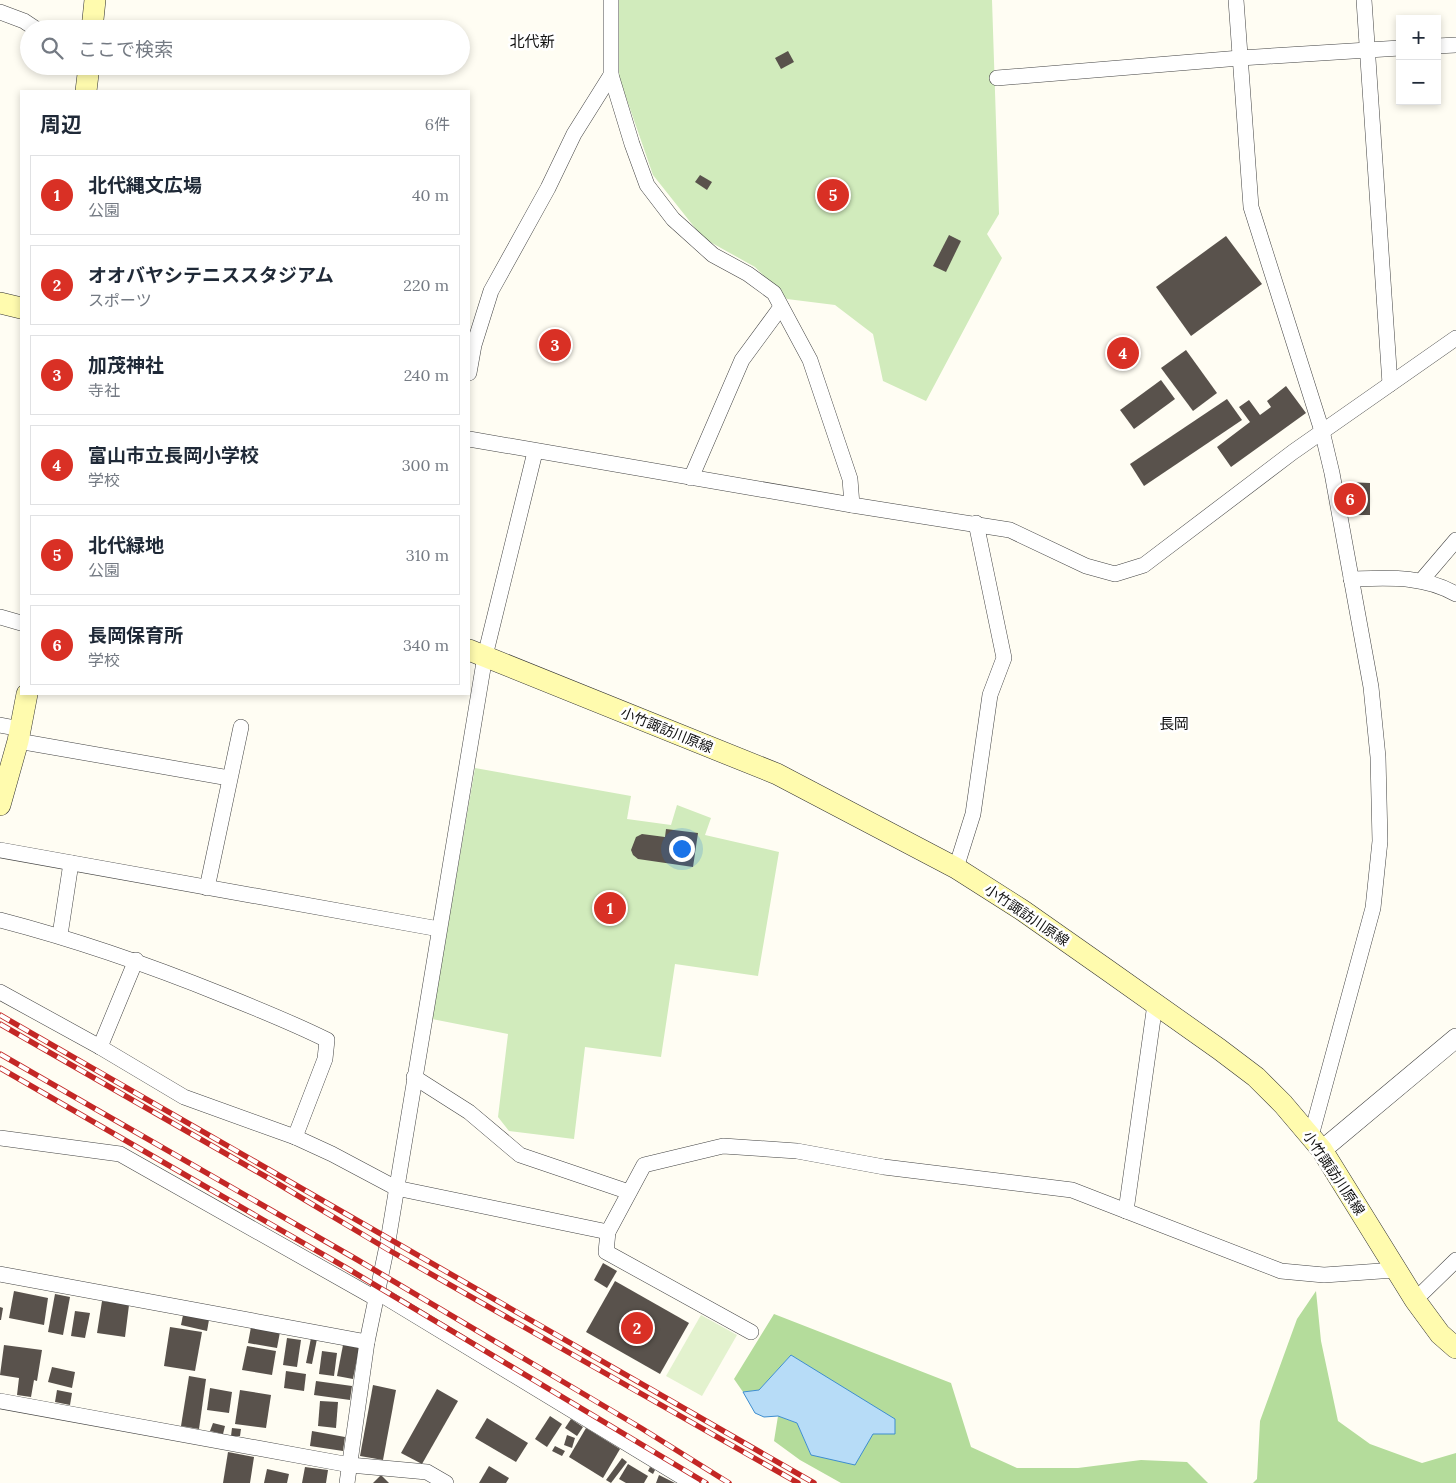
<!DOCTYPE html>
<html lang="ja">
<head>
<meta charset="utf-8">
<style>
	:root { --surface:#fff; --page:#f2f2f3; --text:#1f2937; --muted:#747a83; --line:#e0e1e3; --accent:#d93025 }
	body { margin:0; font-family:Lora,"Noto Sans JP",serif; background:var(--page); color:var(--text) }
	.controls { position:absolute; right:15px; top:15px; display:grid; overflow:hidden; border-radius:0px; box-shadow:0 2px 8px #0003 }
	.controls button { width:45px; height:45px; display:grid; place-items:center; padding:0; border:0; border-bottom:1px solid var(--line); background:var(--surface); color:var(--text); font:25px sans-serif }
	.you { position:absolute; left:681px; top:848px; width:18px; height:18px; margin:-12px; border:4px solid #fff; border-radius:50%; background:#1a73e8; box-shadow:0 0 0 8px #1a73e833 }
	.badge { display:grid; place-items:center; width:32px; height:32px; border-radius:50%; background:var(--accent); color:#fff; font-size:16px; font-weight:700 }
	.pin { position:absolute; translate:-50% -50%; border:2px solid #fff; box-shadow:0 1px 5px #0006 }
	.list { margin:0; padding:0; list-style:none }
	h2 { display:flex; justify-content:space-between; align-items:center; height:65px; margin:0; padding:0 20px; font-size:21px }
	h2 small { font-size:16px; font-weight:400; color:var(--muted) }
	.list li { display:grid; grid-template-columns:32px 1fr auto; gap:15px; align-items:center; box-sizing:border-box; height:80px; margin:0 10px 10px; padding:0 10px; border:1px solid var(--line); border-radius:0px }
	.list b { display:block; font-size:19px; white-space:nowrap }
	.list p { margin:0; font-size:16px; white-space:nowrap; color:var(--muted) }
	.list em { font-size:16px; font-style:normal; color:var(--muted) }
	.icon { flex:none; width:28px; height:28px; fill:none; stroke:currentColor; stroke-width:2; stroke-linecap:round; stroke-linejoin:round }
	.map { position:relative; flex:none; width:1456px; height:1483px; overflow:hidden }
	.search { position:absolute; background:var(--surface); box-shadow:0 2px 8px #0003; left:20px; top:20px; width:450px; height:55px; display:flex; align-items:center; gap:12px; box-sizing:border-box; padding:0 18px; border-radius:28px; color:var(--muted); font-size:19px }
	.panel { position:absolute; background:var(--surface); box-shadow:0 2px 8px #0003; left:20px; top:90px; width:450px; height:605px; border-radius:0px }
	.map>svg:first-child { display:block }
</style>
</head>
<body>
<div class="map">
<svg width="1456" height="1483" viewBox="0 0 1456 1483">
	<rect width="100%" height="100%" fill="#fffdf3"/>
	<g fill="#d1ebbc">
		<polygon points="618,0 992,0 999,214 987,234 1002,258 926,401 883,381 873,334 835,305 787,299 755,267 703,238 653,175 618,74"/>
		<polygon points="475,768 631,796 627,819 671,825 677,805 711,818 705,835 779,852 758,976 675,964 661,1057 585,1047 574,1139 509,1131 498,1117 508,1034 432,1019"/>
	</g>
	<g fill="#b4dc9b">
		<polygon points="1316,1291 1321,1341 1338,1421 1370,1444 1422,1463 1456,1453 1456,1483 1253,1483 1257,1479 1260,1421 1297,1319"/>
		<polygon points="774,1314 951,1383 971,1447 1017,1468 1078,1468 1141,1460 1187,1462 1208,1483 841,1483 800,1460 774,1441 778,1416 797,1423 811,1455 844,1389 791,1355 759,1390 743,1392 734,1379"/>
	</g>
	<polygon fill="#e3f2ce" points="701,1315 737,1335 702,1396 666,1376"/>
	<polygon fill="#b7dcf7" stroke="#3d8dcf" points="791,1355 895,1419 895,1434 873,1434 855,1465 811,1455 797,1423 778,1416 764,1417 755,1413 743,1392 759,1390"/>
	<g fill="#59524c">
		<polygon points="788,51 794,62 781,69 775,58"/>
		<polygon points="700,175 712,182 707,190 695,182"/>
		<polygon points="949,235 961,241 946,272 933,266"/>
		<polygon points="1226,236 1262,284 1191,336 1156,287"/>
		<polygon points="1186,350 1217,393 1193,411 1161,368"/>
		<polygon points="1161,380 1175,399 1134,429 1120,410"/>
		<polygon points="1286,386 1306,413 1231,467 1217,447 1250,422 1239,407 1249,400 1260,415 1271,407 1267,401"/>
		<polygon points="1227,399 1242,420 1144,486 1130,464"/>
		<polygon points="1346,482 1370,483 1370,515 1346,515"/>
		<polygon points="666,829 698,833 693,867 638,859 633,855 631,850 636,837 642,834 665,837"/>
		<polygon points="603,1263 617,1271 607,1288 594,1280"/>
		<polygon points="615,1281 689,1323 660,1374 586,1332"/>
		<polygon points="14,1291 48,1298 44,1325 9,1318"/>
		<polygon points="55,1294 70,1297 63,1335 48,1332"/>
		<polygon points="102,1301 129,1305 125,1337 97,1333"/>
		<polygon points="0,1307 3,1308 1,1320 0,1320"/>
		<polygon points="75,1311 90,1313 85,1338 71,1336"/>
		<polygon points="183,1315 209,1320 207,1331 181,1325"/>
		<polygon points="170,1327 202,1332 195,1371 164,1366"/>
		<polygon points="251,1327 280,1332 277,1348 248,1343"/>
		<polygon points="287,1338 301,1340 297,1367 283,1365"/>
		<polygon points="311,1338 317,1339 312,1364 306,1363"/>
		<polygon points="4,1345 42,1350 37,1381 34,1380 31,1397 17,1395 19,1378 0,1375"/>
		<polygon points="343,1345 359,1348 353,1379 337,1376"/>
		<polygon points="247,1346 276,1351 272,1375 242,1370"/>
		<polygon points="322,1351 337,1353 334,1376 319,1374"/>
		<polygon points="52,1367 75,1372 72,1388 48,1382"/>
		<polygon points="286,1371 306,1374 304,1391 284,1388"/>
		<polygon points="189,1376 206,1379 199,1429 181,1426"/>
		<polygon points="316,1381 352,1386 350,1400 314,1395"/>
		<polygon points="373,1385 396,1390 383,1460 360,1456"/>
		<polygon points="210,1388 232,1392 229,1413 207,1410"/>
		<polygon points="437,1389 458,1401 422,1464 401,1453"/>
		<polygon points="57,1390 72,1393 70,1405 55,1402"/>
		<polygon points="240,1390 271,1395 266,1428 235,1424"/>
		<polygon points="320,1401 338,1402 336,1428 318,1426"/>
		<polygon points="550,1416 562,1424 547,1447 535,1439"/>
		<polygon points="487,1418 528,1443 516,1462 475,1438"/>
		<polygon points="571,1419 583,1427 577,1436 565,1428"/>
		<polygon points="213,1423 225,1426 223,1434 210,1431"/>
		<polygon points="232,1428 241,1429 240,1436 231,1436"/>
		<polygon points="586,1428 620,1449 603,1478 569,1457"/>
		<polygon points="312,1431 345,1437 343,1451 310,1446"/>
		<polygon points="567,1435 575,1438 572,1448 564,1445"/>
		<polygon points="555,1446 565,1451 562,1456 552,1451"/>
		<polygon points="228,1452 254,1457 250,1483 223,1483"/>
		<polygon points="622,1458 627,1462 611,1483 606,1480"/>
		<polygon points="628,1464 648,1476 644,1483 626,1483 619,1479"/>
		<polygon points="489,1466 509,1478 506,1483 479,1483"/>
		<polygon points="305,1467 328,1470 326,1483 302,1483"/>
		<polygon points="650,1467 655,1470 653,1474 648,1471"/>
		<polygon points="267,1469 289,1474 287,1483 264,1483"/>
		<polygon points="381,1475 389,1483 373,1483"/>
		<polygon points="659,1475 675,1483 656,1483"/>
	</g>
	<g fill="none" stroke-linecap="round" stroke-linejoin="round">
		<g stroke="#434343" stroke-width="16">
			<g id="minor">
				<polyline points="1236,0 1251,207 1322,431 1332,473 1371,687 1378,757 1380,841 1373,908 1311,1136"/>
				<polyline points="1364,0 1390,384"/>
				<polyline points="0,12 24,21 36,29"/>
				<polyline points="1437,46 1456,45"/>
				<polyline points="611,75 632,144 647,185 673,219 713,255 748,274 774,293 810,360 850,479 852,505"/>
				<polyline points="997,78 1240,58 1400,48"/>
				<polyline points="469,373 474,345 491,291 548,188 574,134 611,75 611,0"/>
				<polyline points="469,439 852,505 1010,530 1086,566 1115,574 1144,565 1293,452 1456,338"/>
				<polyline points="691,478 742,360 781,307"/>
				<path d="M 1351,579 C 1388,578 1423,575 1456,594"/>
				<polyline points="1421,581 1456,540"/>
				<polyline points="0,617 21,623"/>
				<polyline points="0,725 21,729"/>
				<polyline points="18,741 229,778"/>
				<polyline points="0,850 439,929"/>
				<polyline points="956,868 973,814 990,695 1004,658 976,523"/>
				<polyline points="207,888 241,727"/>
				<path d="M 0,920 C 77,940 149,965 223,995 C 258,1009 293,1023 327,1040 L 325,1059 L 295,1137"/>
				<polyline points="60,935 71,863"/>
				<polyline points="0,992 100,1047 184,1097 295,1137 332,1154 396,1188 608,1232"/>
				<polyline points="100,1047 136,960"/>
				<polyline points="414,1077 469,1112 520,1155 629,1192"/>
				<polyline points="0,1138 120,1154 375,1298"/>
				<polyline points="1126,1211 1155,1004"/>
				<polyline points="0,1274 367,1342"/>
				<polyline points="377,1292 692,1483"/>
				<polyline points="1415,1300 1456,1260"/>
				<polyline points="751,1332 606,1252 608,1232 644,1165 723,1146 797,1151 884,1167 1072,1190 1281,1271 1324,1275 1395,1270"/>
				<polyline points="0,1401 350,1465 427,1472 446,1483"/>
				<polyline points="347,1483 367,1342 388,1241 485,656 535,452"/>
			</g>
		</g>
		<g stroke="#434343" stroke-width="20">
			<polyline id="tertiary" points="1322,1150 1456,1038"/>
		</g>
		<g stroke="#323232" stroke-width="22">
			<g id="secondary">
				<polyline points="92,29 95,0"/>
				<polyline points="86,91 89,66"/>
				<polyline points="0,303 21,308"/>
				<polyline points="469,650 777,774 956,868 1022,910 1106,969 1219,1049 1256,1077 1283,1104 1322,1150 1415,1300 1440,1334 1456,1348"/>
				<polyline points="0,805 18,741 27,694"/>
			</g>
		</g>
		<use href="#minor" stroke="#fff" stroke-width="15"/>
		<use href="#tertiary" stroke="#fff" stroke-width="19"/>
		<use href="#secondary" stroke="#fffbae" stroke-width="21"/>
		<g stroke="#c32725" stroke-width="5.5">
			<g id="rail">
				<polyline points="0,1015 814,1483"/>
				<polyline points="0,1024 270,1179 387,1249 798,1483"/>
				<polyline points="0,1054 356,1259 641,1428 729,1483"/>
				<polyline points="0,1068 350,1270 706,1483"/>
			</g>
		</g>
		<use href="#rail" stroke="#fff" stroke-width="4" stroke-dasharray="11" stroke-linecap="butt"/>
	</g>
	<g text-anchor="middle" stroke-width="5" stroke-linejoin="round" paint-order="stroke">
		<g font-size="14" fill="#101010" stroke="#fff">
			<text transform="translate(667 730) rotate(22)" y="5">小竹諏訪川原線</text>
			<text transform="translate(1027 915) rotate(34)" y="5">小竹諏訪川原線</text>
			<text transform="translate(1334 1173) rotate(56)" y="5">小竹諏訪川原線</text>
		</g>
		<g font-size="15" fill="#101010" stroke="#fff">
			<text x="532" y="47">北代新</text>
			<text x="1174" y="729">長岡</text>
		</g>
	</g>
</svg>
<div class="controls">
<button>+</button>
<button>−</button>
</div>
<div class="you"></div>
<div class="pin badge" style="left:610px;top:908px">1</div>
<div class="pin badge" style="left:637px;top:1328px">2</div>
<div class="pin badge" style="left:555px;top:345px">3</div>
<div class="pin badge" style="left:1123px;top:353px">4</div>
<div class="pin badge" style="left:833px;top:195px">5</div>
<div class="pin badge" style="left:1350px;top:499px">6</div>
<div class="search"><svg class="icon" aria-label="search" viewBox="0 0 24 24"><circle cx="10" cy="10" r="6"/><path d="M15 15l6 6"/></svg>ここで検索</div>
<section class="panel">
<h2>周辺<small>6件</small></h2>
<ul class="list">
<li><span class="badge">1</span><div><b>北代縄文広場</b><p>公園</p></div><em>40 m</em></li>
<li><span class="badge">2</span><div><b>オオバヤシテニススタジアム</b><p>スポーツ</p></div><em>220 m</em></li>
<li><span class="badge">3</span><div><b>加茂神社</b><p>寺社</p></div><em>240 m</em></li>
<li><span class="badge">4</span><div><b>富山市立長岡小学校</b><p>学校</p></div><em>300 m</em></li>
<li><span class="badge">5</span><div><b>北代緑地</b><p>公園</p></div><em>310 m</em></li>
<li><span class="badge">6</span><div><b>長岡保育所</b><p>学校</p></div><em>340 m</em></li>
</ul>
</section>
</div>
</body>
</html>
